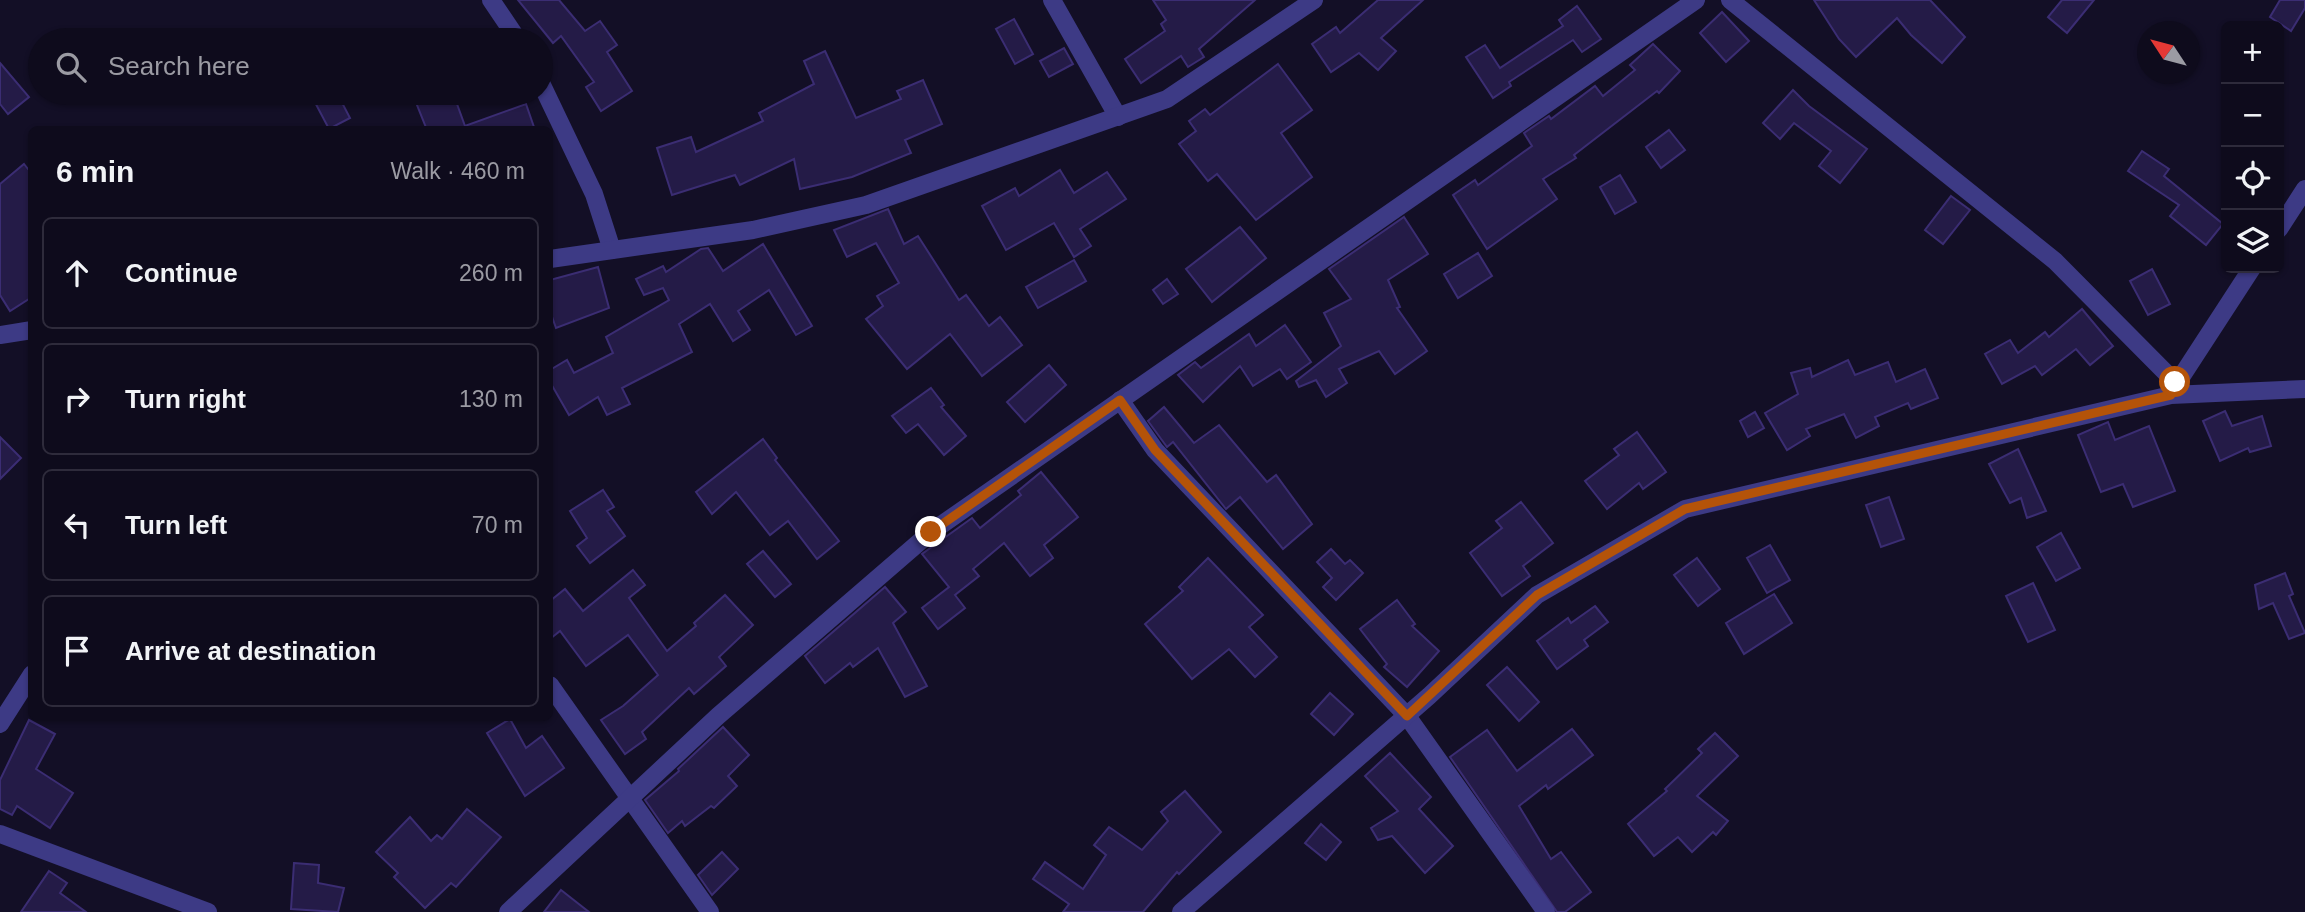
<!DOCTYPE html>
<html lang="en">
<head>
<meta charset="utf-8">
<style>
	:root { --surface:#0e0b1c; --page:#171425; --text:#f1f3f6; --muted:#9b9ba3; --line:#2e2b3b }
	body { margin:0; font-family:Arial,sans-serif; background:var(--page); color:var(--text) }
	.controls { position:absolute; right:21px; top:21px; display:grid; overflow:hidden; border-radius:10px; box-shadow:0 2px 5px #0004 }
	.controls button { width:63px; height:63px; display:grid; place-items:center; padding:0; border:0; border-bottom:2px solid var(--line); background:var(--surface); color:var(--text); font:35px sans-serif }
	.compass { position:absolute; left:2137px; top:21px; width:63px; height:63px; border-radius:50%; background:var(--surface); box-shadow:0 2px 5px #0004; rotate:306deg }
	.stop { position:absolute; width:21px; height:21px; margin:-16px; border:5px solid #b45309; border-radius:50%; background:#fff }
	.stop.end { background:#b45309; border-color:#fff; box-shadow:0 2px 7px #0008 }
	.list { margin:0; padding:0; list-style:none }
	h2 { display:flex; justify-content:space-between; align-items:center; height:91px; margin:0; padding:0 28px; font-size:30px }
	h2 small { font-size:23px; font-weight:400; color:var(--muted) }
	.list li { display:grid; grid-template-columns:46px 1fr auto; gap:21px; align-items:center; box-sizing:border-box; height:112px; margin:0 14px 14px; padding:0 14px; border:2px solid var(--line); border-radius:10px }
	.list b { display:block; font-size:26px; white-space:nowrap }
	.list em { font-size:23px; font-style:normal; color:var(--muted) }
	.icon { flex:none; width:38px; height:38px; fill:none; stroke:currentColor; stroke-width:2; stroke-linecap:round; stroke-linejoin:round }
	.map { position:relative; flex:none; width:2305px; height:912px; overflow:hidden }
	.search { position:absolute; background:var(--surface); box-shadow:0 2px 5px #0004; left:28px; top:28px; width:525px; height:77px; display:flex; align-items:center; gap:18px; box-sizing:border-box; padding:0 24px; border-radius:38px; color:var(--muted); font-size:26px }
	.panel { position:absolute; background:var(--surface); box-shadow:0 2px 5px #0004; left:28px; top:126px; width:525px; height:595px; border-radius:10px }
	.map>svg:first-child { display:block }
</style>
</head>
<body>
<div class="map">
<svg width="2305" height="912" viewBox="0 0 2305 912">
	<rect width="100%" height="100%" fill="#130f26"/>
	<g fill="#241b47" stroke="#3b2d73" stroke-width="2">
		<polygon points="518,0 559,0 585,31 600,21 617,45 607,52 632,91 601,111 586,87 594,82 561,36 553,43"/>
		<polygon points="1153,0 1255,0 1199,49 1204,57 1188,67 1181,56 1141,83 1125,59 1165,31 1161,24 1166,20"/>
		<polygon points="1378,0 1423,0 1381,38 1396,51 1378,70 1359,53 1331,72 1312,44 1336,27 1340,33"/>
		<polygon points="1814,0 1930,0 1965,37 1942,63 1911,35 1897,18 1856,57 1839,39"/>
		<polygon points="2062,0 2094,0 2067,33 2048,17"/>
		<polygon points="2280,0 2305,0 2305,8 2291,31 2270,17"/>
		<polygon points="1577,6 1601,39 1582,52 1573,40 1509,82 1511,86 1493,98 1466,57 1485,45 1500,68 1563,26 1559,20"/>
		<polygon points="1722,12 1749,41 1726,62 1700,33"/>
		<polygon points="1014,19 1033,54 1015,64 996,29"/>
		<polygon points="1653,44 1680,71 1659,93 1657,91 1574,155 1576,158 1543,179 1557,199 1487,249 1453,195 1475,180 1478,185 1532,146 1524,133 1549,116 1551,119 1595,86 1603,96 1635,70 1630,65"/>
		<polygon points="1064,48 1073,64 1049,77 1040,61"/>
		<polygon points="825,51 856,118 901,99 897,91 923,80 942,124 905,140 911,153 852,177 800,189 794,159 740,185 735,175 672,195 657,148 691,137 696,152 763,121 759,113 814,84 804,61"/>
		<polygon points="0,63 29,97 8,114 0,104"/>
		<polygon points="1278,64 1312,110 1281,133 1312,177 1256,220 1217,174 1208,181 1179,144 1196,131 1189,121 1205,109 1210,115"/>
		<polygon points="1793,90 1809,106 1867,149 1840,183 1819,166 1831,151 1794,123 1780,139 1763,123"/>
		<polygon points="310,93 337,93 350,118 329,129"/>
		<polygon points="433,93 453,93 465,126 526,104 535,130 427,130 415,100"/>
		<polygon points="1669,130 1685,150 1661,168 1646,147"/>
		<polygon points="2142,151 2169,169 2164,176 2223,224 2206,245 2170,216 2179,205 2128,171"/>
		<polygon points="24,164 32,174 32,297 10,311 0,295 0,184"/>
		<polygon points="1060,170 1074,193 1107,172 1126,199 1080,229 1091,246 1074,257 1054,223 1006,250 982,206 1015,188 1019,196"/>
		<polygon points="1620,175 1636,202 1615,214 1600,187"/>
		<polygon points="1951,196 1970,210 1943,244 1925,230"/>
		<polygon points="888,209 904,244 918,236 959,300 966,295 989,326 1000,317 1022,345 982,376 950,334 907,369 866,319 883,306 877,296 899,283 876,243 847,257 834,230"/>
		<polygon points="1404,217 1428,254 1388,280 1400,307 1397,308 1427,351 1395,374 1379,351 1339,369 1347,383 1326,397 1316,380 1299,387 1296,381 1341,346 1324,313 1351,299 1329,269"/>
		<polygon points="1240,227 1266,258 1212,302 1186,269"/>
		<polygon points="763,244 812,326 796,335 769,290 738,311 750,330 733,341 710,304 679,324 692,352 622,388 630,404 607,415 598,397 569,415 550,382 550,370 567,360 574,373 613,353 606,337 669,300 663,288 644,295 636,279 663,266 666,272 701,249 708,248 723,271"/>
		<polygon points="1478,253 1492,276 1458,298 1444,274"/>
		<polygon points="1074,260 1086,281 1038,308 1026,287"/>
		<polygon points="598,267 609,308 556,328 550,311 550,280"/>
		<polygon points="2152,269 2170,304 2148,315 2130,281"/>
		<polygon points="1167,279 1178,294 1163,304 1153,290"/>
		<polygon points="2082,309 2113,346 2090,365 2076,349 2042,375 2035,366 2002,384 1985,354 2010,340 2018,353 2045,332 2049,337"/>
		<polygon points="1285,325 1311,362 1287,379 1280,369 1253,386 1240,366 1203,402 1178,375 1195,362 1201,368 1249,334 1256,346"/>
		<polygon points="1848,360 1855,375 1888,362 1896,382 1925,369 1938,398 1911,409 1908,403 1875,417 1879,426 1856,438 1844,414 1806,429 1810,436 1787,450 1765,413 1798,394 1791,373 1810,368 1812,377"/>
		<polygon points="1049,365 1066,385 1025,422 1007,402"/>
		<polygon points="931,388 944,405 941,407 966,436 944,455 918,424 906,433 892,416"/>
		<polygon points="1164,407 1194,443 1219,425 1267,482 1276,475 1312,524 1283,549 1240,497 1226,509 1173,442 1167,447 1148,421"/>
		<polygon points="2225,411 2232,426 2262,416 2271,446 2250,452 2248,448 2220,461 2203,421"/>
		<polygon points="1755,412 1764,428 1748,437 1740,421"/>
		<polygon points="2108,422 2115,440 2149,426 2175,491 2133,507 2123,484 2101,492 2078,435"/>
		<polygon points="1637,432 1666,472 1643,489 1639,483 1607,509 1585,481 1619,455 1614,449"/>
		<polygon points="0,437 21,458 0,479"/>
		<polygon points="763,439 777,458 775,460 839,541 817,559 788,521 770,535 736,492 712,514 696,492"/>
		<polygon points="2018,449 2046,511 2027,518 2021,498 2010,503 1989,464"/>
		<polygon points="1041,472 1078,517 1044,545 1053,558 1030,576 1004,543 973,569 979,576 955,595 965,608 938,629 922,608 949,587 922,554 972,518 980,528 1021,495 1018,491"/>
		<polygon points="603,490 614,507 607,511 625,536 590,563 577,546 587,538 570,511"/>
		<polygon points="1889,497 1904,539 1881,547 1866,505"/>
		<polygon points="1521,502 1553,543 1523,566 1530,576 1502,596 1470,553 1502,528 1496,521"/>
		<polygon points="2061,533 2080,568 2056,581 2037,547"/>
		<polygon points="1770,545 1790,580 1767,593 1747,558"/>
		<polygon points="1331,549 1345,564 1350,560 1363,573 1336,600 1323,587 1332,578 1317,562"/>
		<polygon points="763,551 791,584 775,597 747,564"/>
		<polygon points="1208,558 1263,615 1249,627 1277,657 1255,677 1229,649 1192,679 1145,624 1183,591 1179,587"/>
		<polygon points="1697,558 1720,589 1698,606 1674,575"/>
		<polygon points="633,570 645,585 629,598 667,651 696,626 694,623 725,595 753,625 719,657 726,666 694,694 689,688 642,732 646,739 625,754 601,720 623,706 658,675 628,635 586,666 560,631 550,639 550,601 565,589 583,611"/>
		<polygon points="2285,573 2293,594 2289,596 2305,633 2289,639 2273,603 2259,609 2255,585"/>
		<polygon points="2033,583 2055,630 2028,642 2006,596"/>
		<polygon points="885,587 906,612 893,623 927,686 905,697 878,648 853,667 850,663 825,683 805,656"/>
		<polygon points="1774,594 1792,623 1744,654 1726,623"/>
		<polygon points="1397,600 1415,624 1412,626 1439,651 1407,687 1384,667 1387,664 1360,629"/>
		<polygon points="1595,606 1608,622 1584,640 1588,646 1557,669 1537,641 1568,618 1571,623"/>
		<polygon points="1507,667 1539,702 1519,721 1487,685"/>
		<polygon points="1330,693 1353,714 1334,735 1311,714"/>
		<polygon points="510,719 526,748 542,736 564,768 525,796 487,733"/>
		<polygon points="29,720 55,734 36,769 73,793 50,828 17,806 12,815 0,809 0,780"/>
		<polygon points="723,727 749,755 728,776 737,786 714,808 711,806 685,826 682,821 668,833 645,800 679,771 678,769"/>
		<polygon points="1572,729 1593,755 1548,789 1546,785 1519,806 1551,859 1561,852 1591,892 1565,912 1557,912 1450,757 1487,730 1517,771"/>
		<polygon points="1715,733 1738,756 1697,796 1728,821 1716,835 1713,832 1692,852 1678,837 1654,856 1628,824 1667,791 1665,789 1702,753 1698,749"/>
		<polygon points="1390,753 1431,797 1419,809 1453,846 1425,873 1392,836 1378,840 1371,828 1398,811 1365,776"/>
		<polygon points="1185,791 1221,832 1179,874 1177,872 1143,912 1063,912 1069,904 1033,879 1045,862 1083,889 1106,855 1094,845 1109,827 1142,850 1168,821 1161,812"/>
		<polygon points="467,809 501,837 456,887 451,883 425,908 394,877 398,873 376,852 410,817 431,841 437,835 442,839"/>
		<polygon points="1321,824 1341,842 1326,860 1305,843"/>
		<polygon points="722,852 738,869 712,895 698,875"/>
		<polygon points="294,863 319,865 318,883 344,888 338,912 291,909"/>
		<polygon points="49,871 67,883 60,893 86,912 21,912"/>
		<polygon points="561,890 589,912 544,912"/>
	</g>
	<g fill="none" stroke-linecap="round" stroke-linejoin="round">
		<g stroke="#3d3a85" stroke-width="18">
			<polyline points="491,0 518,40"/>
			<polyline points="1052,0 1118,117"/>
			<polyline points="1730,0 2055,261 2175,382"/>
			<polyline points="541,83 594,194 612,250"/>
			<polyline points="2279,229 2305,189"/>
			<polyline points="550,259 753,230 866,205 1167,99 1314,0"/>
			<polyline points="0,335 32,330"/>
			<polyline points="2172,391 2252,268"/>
			<polyline points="1120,400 1155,450 1407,716 1546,912"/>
			<polyline points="550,685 710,912"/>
			<polyline points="0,724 32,674"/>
			<polyline points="0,834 208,912"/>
			<polyline points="508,912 718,716 931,532 1696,0"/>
			<polyline points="1181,912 1429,696 1537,595 1685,509 2171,395 2305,389"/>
		</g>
	</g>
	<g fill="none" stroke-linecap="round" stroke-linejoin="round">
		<polyline stroke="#b45309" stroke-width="9" points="931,532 1120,400 1155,450 1407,716 1537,595 1685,509 2171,395 2175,382"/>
	</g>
</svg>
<div class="controls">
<button>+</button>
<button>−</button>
<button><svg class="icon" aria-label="locate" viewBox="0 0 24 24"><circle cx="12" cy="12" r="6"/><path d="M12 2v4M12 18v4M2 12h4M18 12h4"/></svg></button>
<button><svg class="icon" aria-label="layers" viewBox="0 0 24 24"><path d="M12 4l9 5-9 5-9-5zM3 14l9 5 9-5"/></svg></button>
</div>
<svg class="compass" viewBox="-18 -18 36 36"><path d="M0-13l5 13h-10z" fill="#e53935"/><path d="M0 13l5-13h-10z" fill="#9b9ba3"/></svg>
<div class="stop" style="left:2175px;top:382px"></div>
<div class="stop end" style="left:931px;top:532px"></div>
<div class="search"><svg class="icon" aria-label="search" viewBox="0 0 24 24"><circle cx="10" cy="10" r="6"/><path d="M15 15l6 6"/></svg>Search here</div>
<section class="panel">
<h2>6 min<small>Walk · 460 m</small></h2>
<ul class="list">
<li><svg class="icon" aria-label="ahead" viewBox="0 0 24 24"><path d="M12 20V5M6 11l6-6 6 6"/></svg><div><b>Continue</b></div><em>260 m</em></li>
<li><svg class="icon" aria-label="right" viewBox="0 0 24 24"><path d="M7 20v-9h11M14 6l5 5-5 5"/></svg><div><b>Turn right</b></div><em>130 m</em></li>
<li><svg class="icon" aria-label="left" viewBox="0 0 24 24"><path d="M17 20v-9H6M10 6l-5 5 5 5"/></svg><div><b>Turn left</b></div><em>70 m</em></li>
<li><svg class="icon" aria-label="arrive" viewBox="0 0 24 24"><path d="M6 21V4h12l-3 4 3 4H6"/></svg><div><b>Arrive at destination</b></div></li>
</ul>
</section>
</div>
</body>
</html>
